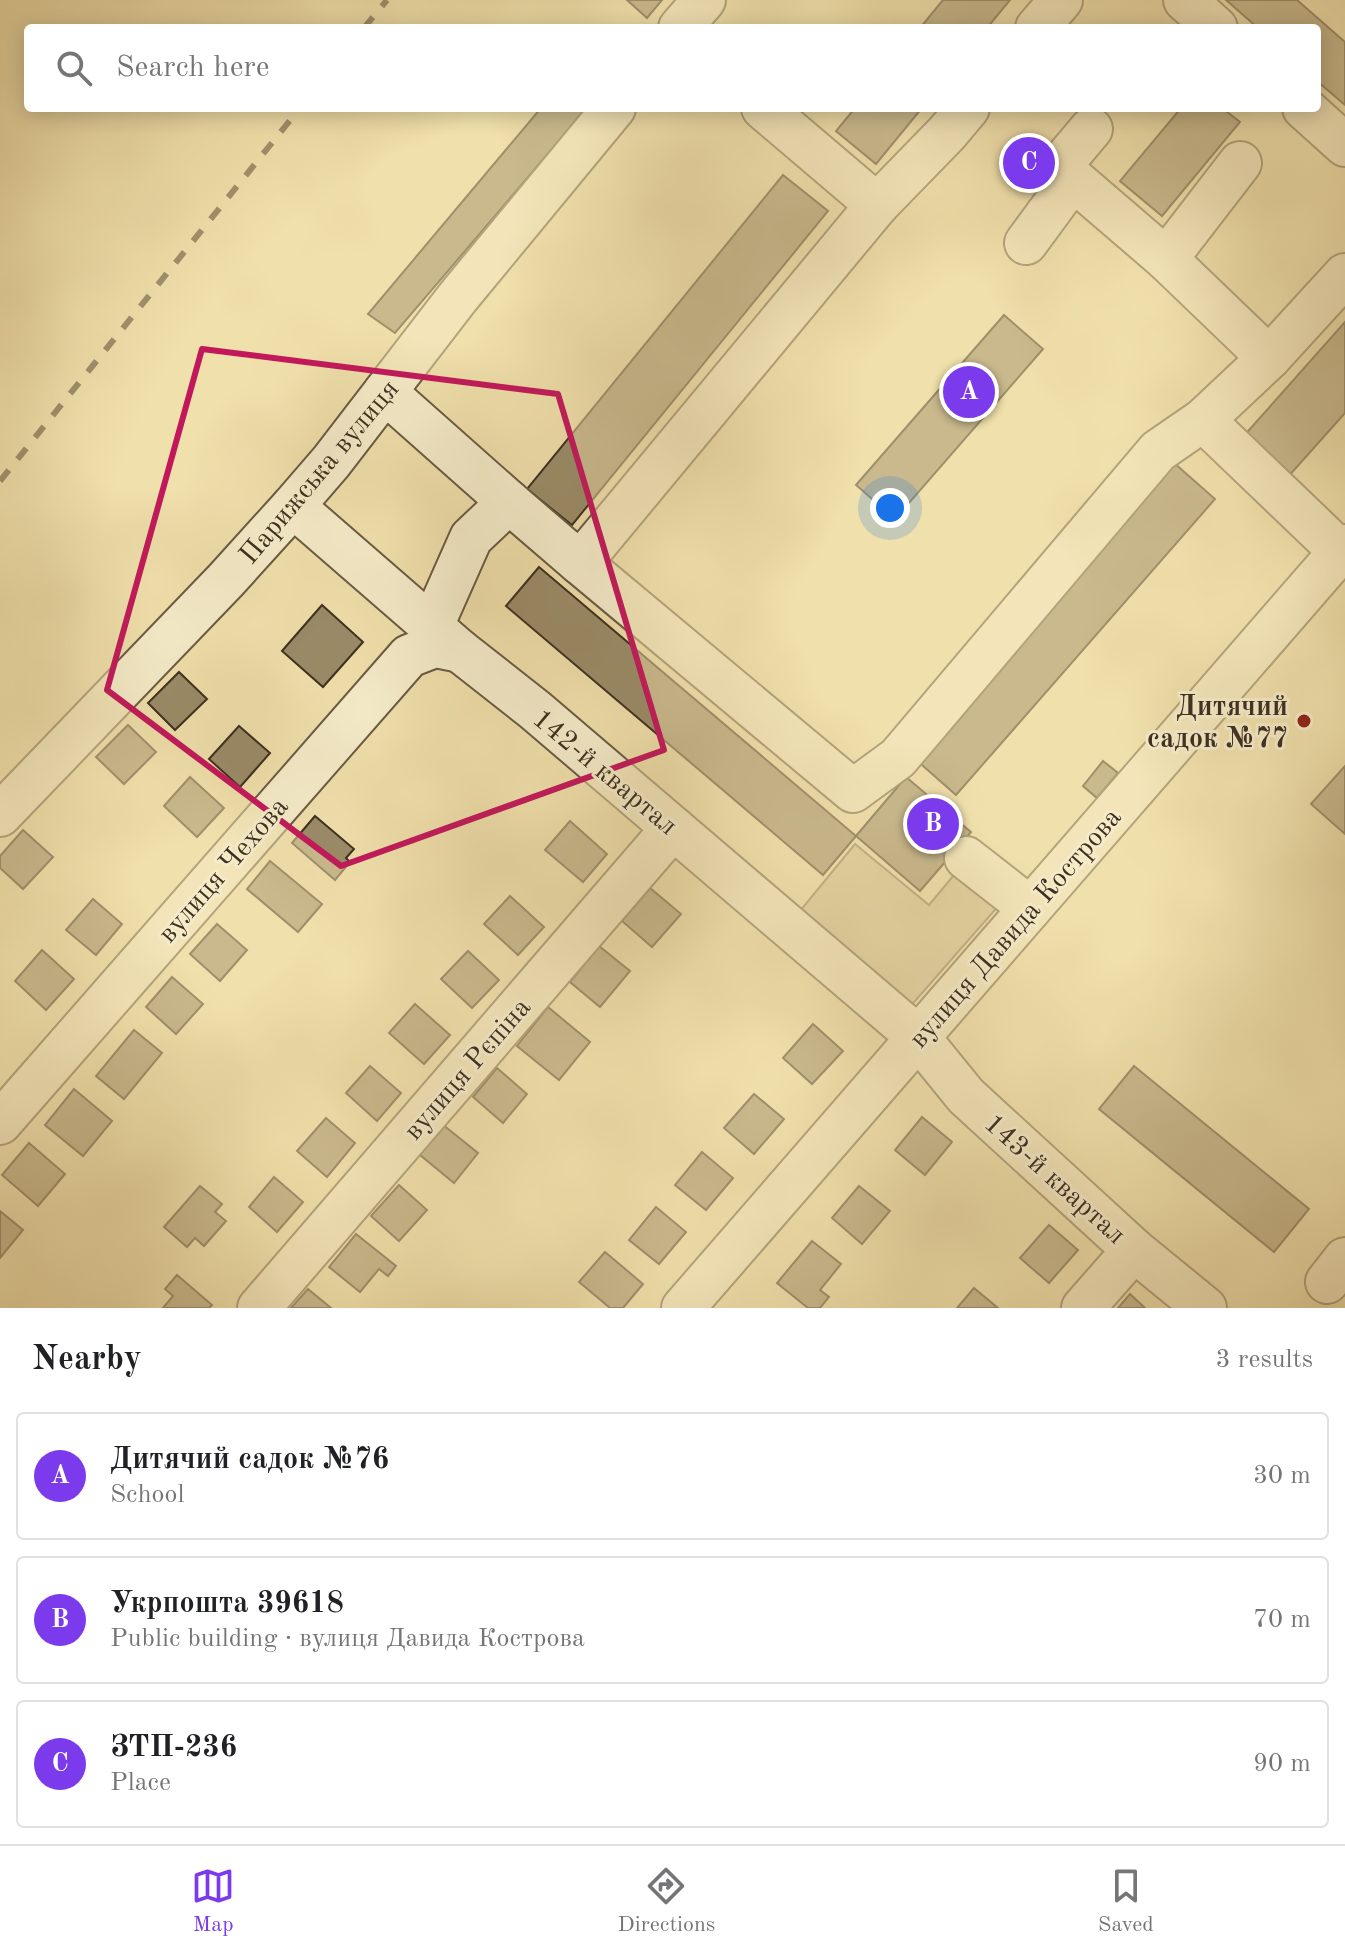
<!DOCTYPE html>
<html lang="en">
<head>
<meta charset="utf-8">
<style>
	:root { --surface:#fff; --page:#f6f6f6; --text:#202124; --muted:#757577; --line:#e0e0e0; --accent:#7c3aed }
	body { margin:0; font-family:"Old Standard TT",serif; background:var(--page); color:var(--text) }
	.you { position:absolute; left:890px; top:508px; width:28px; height:28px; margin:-20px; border:6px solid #fff; border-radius:50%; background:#1a73e8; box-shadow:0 0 0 12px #1a73e833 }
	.badge { display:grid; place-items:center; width:52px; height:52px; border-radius:50%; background:var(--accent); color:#fff; font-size:26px; font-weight:700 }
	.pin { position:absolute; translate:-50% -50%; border:4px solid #fff; box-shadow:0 2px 8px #0006 }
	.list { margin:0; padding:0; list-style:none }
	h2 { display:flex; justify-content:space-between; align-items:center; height:104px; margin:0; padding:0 32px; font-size:34px }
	h2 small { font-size:26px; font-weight:400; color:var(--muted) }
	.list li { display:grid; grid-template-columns:52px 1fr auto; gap:24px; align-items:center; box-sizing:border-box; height:128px; margin:0 16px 16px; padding:0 16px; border:2px solid var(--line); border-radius:8px }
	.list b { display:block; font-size:30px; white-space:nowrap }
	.list p { margin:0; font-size:26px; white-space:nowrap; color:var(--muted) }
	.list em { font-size:26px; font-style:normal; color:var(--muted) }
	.icon { flex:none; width:44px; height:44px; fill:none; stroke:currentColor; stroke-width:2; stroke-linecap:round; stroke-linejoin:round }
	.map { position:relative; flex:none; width:1345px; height:1308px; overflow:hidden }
	.search { position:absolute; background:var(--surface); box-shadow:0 4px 20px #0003; left:24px; right:24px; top:24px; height:88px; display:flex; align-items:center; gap:20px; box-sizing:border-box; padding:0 28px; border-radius:8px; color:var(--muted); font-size:30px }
	.sheet { height:536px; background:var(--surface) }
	nav { display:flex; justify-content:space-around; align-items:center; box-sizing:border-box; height:112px; border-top:2px solid var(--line); background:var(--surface); font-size:22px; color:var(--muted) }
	nav a { display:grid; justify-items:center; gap:4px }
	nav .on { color:var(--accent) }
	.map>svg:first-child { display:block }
</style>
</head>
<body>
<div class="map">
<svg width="1345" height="1308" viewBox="0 0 1345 1308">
	<rect width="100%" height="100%" fill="#f0e0ac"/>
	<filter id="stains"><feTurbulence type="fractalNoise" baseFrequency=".0025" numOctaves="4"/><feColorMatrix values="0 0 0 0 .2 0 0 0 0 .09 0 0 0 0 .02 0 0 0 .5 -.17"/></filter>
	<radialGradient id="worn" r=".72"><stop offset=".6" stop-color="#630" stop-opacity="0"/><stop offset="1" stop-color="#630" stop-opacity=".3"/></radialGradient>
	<polygon fill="#d2c294" stroke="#88785a" stroke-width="2" points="855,844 929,905 959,869 1000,904 901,1017 791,922"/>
	<g fill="#9a8b68" stroke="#3d2f1f" stroke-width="2">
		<polygon points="627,0 662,0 647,18"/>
		<polygon points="943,0 1010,0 987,28 920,28"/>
		<polygon points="1226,0 1297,0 1345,42 1345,105 1317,81 1317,28 1258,28"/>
		<polygon points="541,108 587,108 395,333 368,314"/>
		<polygon points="855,108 922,108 876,164 836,131"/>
		<polygon points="1181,108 1222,108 1240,122 1162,216 1120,181"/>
		<polygon points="1027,142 1050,163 1030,185 1007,164"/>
		<polygon points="783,175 828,211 572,525 527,489"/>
		<polygon points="1004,315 1043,349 895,519 856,485"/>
		<polygon points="1345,322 1345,413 1287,478 1242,438"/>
		<polygon points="1173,462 1215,499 956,795 914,758"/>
		<polygon points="539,567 856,836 823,875 506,606"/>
		<polygon points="322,605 363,642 323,687 282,651"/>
		<polygon points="179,672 207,699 175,730 148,703"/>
		<polygon points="128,725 156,752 124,784 96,757"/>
		<polygon points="239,726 270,753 240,787 209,759"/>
		<polygon points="1103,761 1118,773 1097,798 1083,786"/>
		<polygon points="1345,766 1345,834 1311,804"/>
		<polygon points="190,777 224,808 197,837 164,806"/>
		<polygon points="906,777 971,832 920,891 856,836"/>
		<polygon points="315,816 354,849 346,858 350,862 335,880 292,843"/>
		<polygon points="570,821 607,854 583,882 545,850"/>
		<polygon points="23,830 53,857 23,889 0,868 0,856"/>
		<polygon points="270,861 322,904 298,932 247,889"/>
		<polygon points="650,888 681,914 652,947 622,921"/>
		<polygon points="510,896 544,927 518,955 484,924"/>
		<polygon points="93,899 122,924 96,955 66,930"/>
		<polygon points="217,924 247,950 220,981 190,954"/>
		<polygon points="599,946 630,971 600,1007 570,982"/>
		<polygon points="42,950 74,979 46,1010 15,981"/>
		<polygon points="468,951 499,980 472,1008 441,979"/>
		<polygon points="172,977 203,1004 176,1034 146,1007"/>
		<polygon points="415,1004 450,1035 424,1064 389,1033"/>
		<polygon points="548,1007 590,1042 559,1080 517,1046"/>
		<polygon points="813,1024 843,1051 812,1084 783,1058"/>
		<polygon points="134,1030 162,1053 124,1099 96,1076"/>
		<polygon points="370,1066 401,1093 377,1121 346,1093"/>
		<polygon points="1134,1066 1309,1209 1274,1252 1099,1109"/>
		<polygon points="497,1068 527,1094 503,1123 473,1097"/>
		<polygon points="74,1089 112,1121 83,1156 45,1125"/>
		<polygon points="754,1094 784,1119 754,1154 724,1128"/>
		<polygon points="432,1116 478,1153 454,1183 408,1145"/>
		<polygon points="922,1117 952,1142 925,1175 895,1150"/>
		<polygon points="326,1118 355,1143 327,1177 297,1151"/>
		<polygon points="29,1143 65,1174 38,1206 2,1175"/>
		<polygon points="702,1152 733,1178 706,1210 675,1185"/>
		<polygon points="274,1177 303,1202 277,1232 249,1207"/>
		<polygon points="399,1185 427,1210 399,1241 371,1216"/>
		<polygon points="200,1186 222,1204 215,1212 226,1221 204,1246 195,1238 187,1247 164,1227"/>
		<polygon points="859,1186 890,1211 862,1244 832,1218"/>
		<polygon points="656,1207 686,1232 659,1264 629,1240"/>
		<polygon points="0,1211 23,1230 0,1258"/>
		<polygon points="1049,1225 1078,1250 1049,1283 1020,1258"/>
		<polygon points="356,1234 396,1266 388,1276 379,1269 360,1292 329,1267"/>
		<polygon points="812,1241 841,1264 820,1290 829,1297 820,1308 808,1308 777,1283"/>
		<polygon points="605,1252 643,1284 623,1308 610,1308 579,1282"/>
		<polygon points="177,1275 212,1305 209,1308 163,1308 173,1296 165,1289"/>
		<polygon points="974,1288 998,1308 957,1308"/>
		<polygon points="308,1289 331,1308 291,1308"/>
		<polygon points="1130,1294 1145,1308 1118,1308"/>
	</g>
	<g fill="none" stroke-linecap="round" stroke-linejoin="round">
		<g stroke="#6a5b42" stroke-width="46">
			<g id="minor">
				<polyline points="1185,0 1216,28"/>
				<polyline points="680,28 704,0"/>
				<polyline points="1037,28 1061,0"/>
				<polyline points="763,108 877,205"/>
				<polyline points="1304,108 1345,145"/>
				<polyline points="1091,129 1059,167 1166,259"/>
				<polyline points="1240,163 1166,259 1269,358 1345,275"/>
				<polyline points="1026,243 1073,179"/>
				<polyline points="385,392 509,502"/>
				<polyline points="1203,420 1345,556"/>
				<polyline points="293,506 460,651 535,710 918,1037 966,1096 1134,1250 1205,1308"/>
				<polyline points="580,563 853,791 898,758 1158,451 1203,420 1269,358"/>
				<polyline points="432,626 471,538 509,502 580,563 877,205 947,133 968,108"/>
				<polyline points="0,815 226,580 293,506 331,462 458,297 614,108"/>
				<polyline points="966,858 1030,908"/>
				<polyline points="0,1123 409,656 435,646 460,651"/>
				<polyline points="1327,1282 1345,1259"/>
				<polyline points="259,1308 673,828"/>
				<polyline points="683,1308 1345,546"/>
				<polyline points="1083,1308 1134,1250"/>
			</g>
		</g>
		<use href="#minor" stroke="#f5ebc9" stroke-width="42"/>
		<g stroke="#3d2f1f" stroke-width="6" stroke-dasharray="14 14" stroke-linecap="butt">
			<polyline points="364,28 387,0"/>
			<polyline points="0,481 300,108"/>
		</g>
	</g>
	<path d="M0 0H1345V1308H0ZM 202,349 L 558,394 L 664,750 L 341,866 L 107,690 Z" fill="#f0e0ac" fill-opacity=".55" fill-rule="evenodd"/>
	<path fill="none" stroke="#c2185b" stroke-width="6" stroke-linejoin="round" d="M 202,349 L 558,394 L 664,750 L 341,866 L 107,690 Z"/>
	<circle fill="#8f2418" stroke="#f5ebc9" stroke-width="3" cx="1304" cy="721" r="8"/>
	<g text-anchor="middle" stroke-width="6" stroke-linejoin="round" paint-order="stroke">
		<g font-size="28" fill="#3d2f1f" stroke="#f5ebc9">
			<text transform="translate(318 471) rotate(-50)" y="10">Парижська вулиця</text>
			<text transform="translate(606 771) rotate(40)" y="10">142-й квартал</text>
			<text transform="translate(222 869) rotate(-49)" y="10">вулиця Чехова</text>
			<text transform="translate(1014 927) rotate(-49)" y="10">вулиця Давида Кострова</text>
			<text transform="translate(466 1068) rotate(-49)" y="10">вулиця Рєпіна</text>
			<text transform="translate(1056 1178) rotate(42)" y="10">143-й квартал</text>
		</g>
		<g font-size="28" font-weight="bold" fill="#3d2f1f" stroke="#f5ebc9" text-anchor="end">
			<text x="1288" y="715">Дитячий<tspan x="1288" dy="32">садок №77</tspan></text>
		</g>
	</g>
	<rect width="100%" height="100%" filter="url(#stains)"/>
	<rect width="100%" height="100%" fill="url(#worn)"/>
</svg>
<div class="you"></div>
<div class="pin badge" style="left:969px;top:392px">A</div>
<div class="pin badge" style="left:933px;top:824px">B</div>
<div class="pin badge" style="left:1029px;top:163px">C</div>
<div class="search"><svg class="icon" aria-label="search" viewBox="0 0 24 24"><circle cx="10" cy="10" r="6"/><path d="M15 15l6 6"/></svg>Search here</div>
</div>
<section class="sheet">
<h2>Nearby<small>3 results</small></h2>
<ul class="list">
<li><span class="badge">A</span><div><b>Дитячий садок №76</b><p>School</p></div><em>30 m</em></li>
<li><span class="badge">B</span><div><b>Укрпошта 39618</b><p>Public building · вулиця Давида Кострова</p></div><em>70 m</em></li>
<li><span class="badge">C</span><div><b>ЗТП-236</b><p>Place</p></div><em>90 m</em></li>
</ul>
</section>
<nav>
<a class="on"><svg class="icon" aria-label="map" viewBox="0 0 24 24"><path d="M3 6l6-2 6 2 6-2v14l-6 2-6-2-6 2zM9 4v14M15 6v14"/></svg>Map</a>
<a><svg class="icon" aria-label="directions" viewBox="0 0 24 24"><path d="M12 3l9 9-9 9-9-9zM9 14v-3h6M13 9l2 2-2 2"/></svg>Directions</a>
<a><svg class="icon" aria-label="saved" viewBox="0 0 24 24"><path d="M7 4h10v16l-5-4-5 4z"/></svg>Saved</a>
</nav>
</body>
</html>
